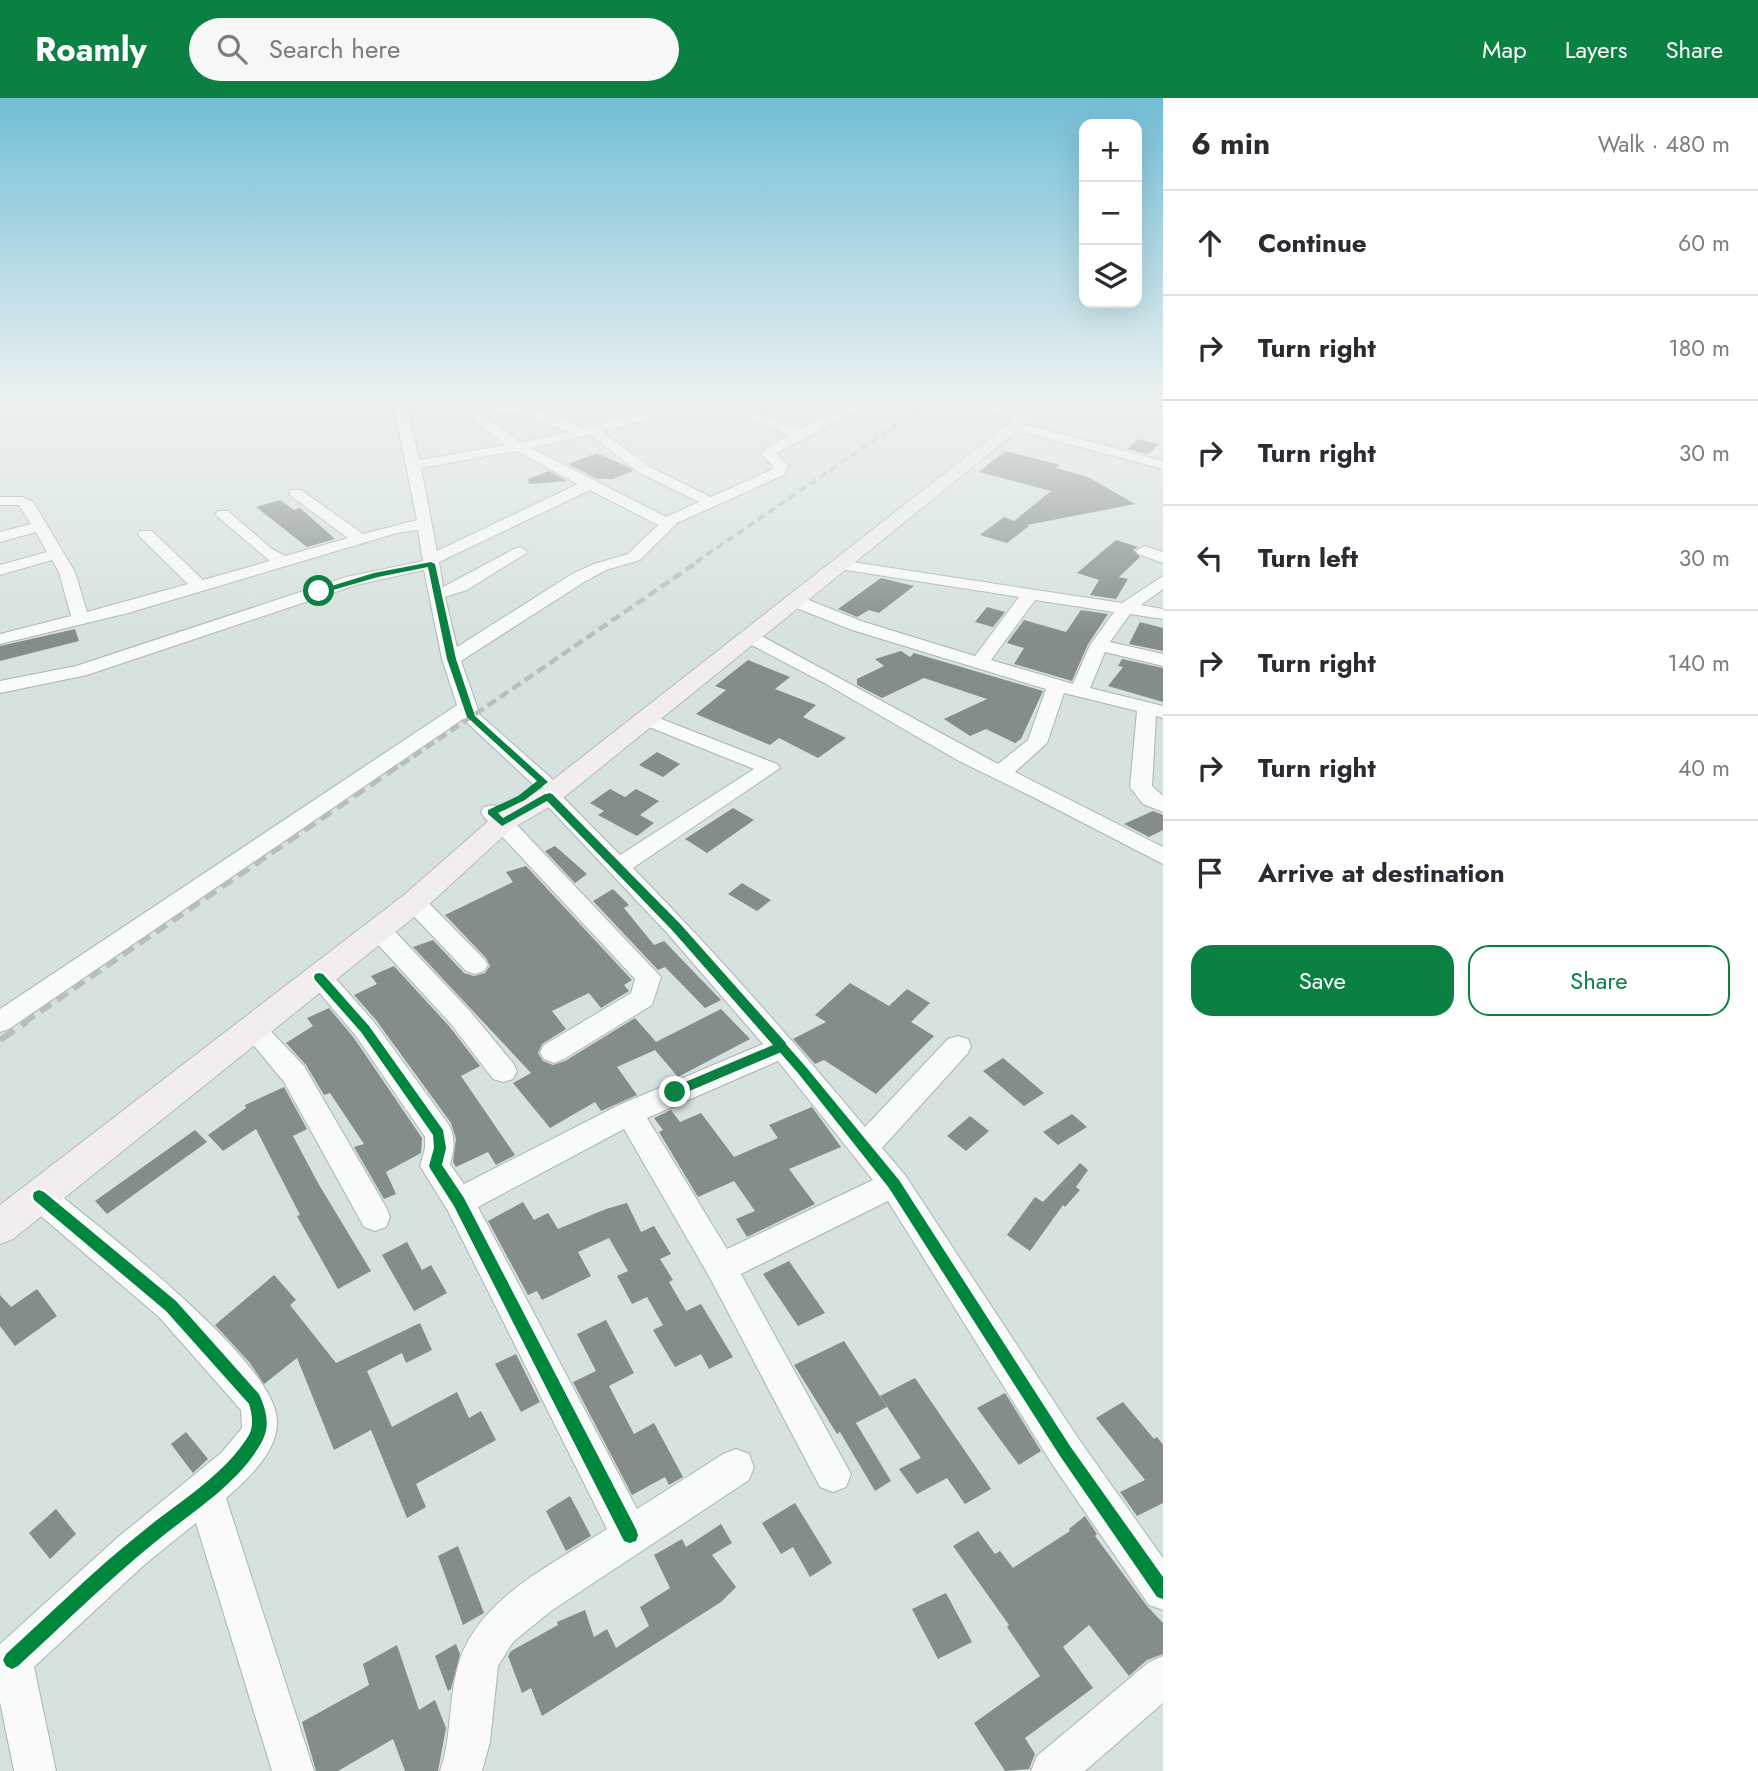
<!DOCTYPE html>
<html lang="en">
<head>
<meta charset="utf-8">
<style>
	:root { --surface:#fff; --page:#f7f7f7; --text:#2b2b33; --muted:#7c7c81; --line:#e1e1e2; --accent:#0b8043 }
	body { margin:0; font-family:Jost,sans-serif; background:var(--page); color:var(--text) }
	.controls { position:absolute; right:21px; top:21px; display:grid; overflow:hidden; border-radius:14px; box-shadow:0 7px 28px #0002 }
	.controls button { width:63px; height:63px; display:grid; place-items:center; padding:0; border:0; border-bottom:2px solid var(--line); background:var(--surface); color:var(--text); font:35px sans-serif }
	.stop { position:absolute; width:21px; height:21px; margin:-16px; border:5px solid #0b8043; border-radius:50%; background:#fff }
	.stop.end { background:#0b8043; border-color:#fff; box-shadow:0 2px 7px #0008 }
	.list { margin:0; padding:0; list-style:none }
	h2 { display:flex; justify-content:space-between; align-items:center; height:91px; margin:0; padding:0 28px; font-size:30px }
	h2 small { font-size:23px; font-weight:400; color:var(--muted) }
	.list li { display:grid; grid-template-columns:46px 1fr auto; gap:21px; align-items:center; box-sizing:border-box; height:105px; padding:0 28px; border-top:2px solid var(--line) }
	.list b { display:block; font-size:26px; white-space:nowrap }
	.list em { font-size:23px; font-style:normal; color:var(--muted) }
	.actions { display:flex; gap:14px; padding:21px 28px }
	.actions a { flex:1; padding:16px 0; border:2px solid var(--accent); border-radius:21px; text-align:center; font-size:24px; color:var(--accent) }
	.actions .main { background:var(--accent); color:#fff }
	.icon { flex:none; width:38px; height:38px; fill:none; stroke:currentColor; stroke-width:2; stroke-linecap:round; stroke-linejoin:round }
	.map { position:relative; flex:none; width:1163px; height:1673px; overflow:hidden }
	header { display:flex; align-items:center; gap:42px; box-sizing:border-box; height:98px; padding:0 35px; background:var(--accent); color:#fff }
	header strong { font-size:33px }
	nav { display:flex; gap:38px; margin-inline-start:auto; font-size:24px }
	.search { width:490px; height:63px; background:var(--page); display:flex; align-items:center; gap:18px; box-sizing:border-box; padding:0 24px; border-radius:38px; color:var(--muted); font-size:26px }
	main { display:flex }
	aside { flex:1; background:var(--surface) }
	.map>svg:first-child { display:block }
</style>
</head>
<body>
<header>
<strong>Roamly</strong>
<div class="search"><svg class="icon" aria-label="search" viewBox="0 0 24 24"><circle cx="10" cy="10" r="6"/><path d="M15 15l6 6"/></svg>Search here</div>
<nav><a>Map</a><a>Layers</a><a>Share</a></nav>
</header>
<main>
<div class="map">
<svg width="1163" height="1673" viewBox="0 0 1163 1673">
	<rect width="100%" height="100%" fill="#d6e2df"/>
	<g fill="#848d8b">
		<polygon points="1138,341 1159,346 1148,356 1127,351"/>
		<polygon points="1005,353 1060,367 1056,370 1088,379 1135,406 1027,427 1029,428 1007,445 980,437 1004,419 1014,423 1051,393 979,374"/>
		<polygon points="597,355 630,370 633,373 613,381 597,381 568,366"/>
		<polygon points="549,373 567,383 529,386 528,381"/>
		<polygon points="280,402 294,412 300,410 335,441 307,449 256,409"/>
		<polygon points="1116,442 1138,449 1133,452 1140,459 1119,479 1128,481 1116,501 1090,497 1099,482 1077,475"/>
		<polygon points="881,480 914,488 879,515 869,512 857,519 838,511"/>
		<polygon points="987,509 1005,514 993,529 975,524"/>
		<polygon points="1081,512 1108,516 1088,546 1072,583 1014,566 1024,550 1007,545 1024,522 1066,534"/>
		<polygon points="1140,524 1163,530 1163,553 1129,546"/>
		<polygon points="75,531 79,543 0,563 0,548"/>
		<polygon points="901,553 910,559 914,555 1043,593 1021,641 1015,645 986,631 970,638 944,621 987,601 924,580 882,600 857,587 857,581 884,568 875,561"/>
		<polygon points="1122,561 1163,570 1163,604 1108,588 1123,569 1118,568"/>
		<polygon points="748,562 790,579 775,591 816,607 803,619 846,640 818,660 779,640 770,647 696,616 726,592 715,588"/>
		<polygon points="657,654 680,666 663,679 639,667"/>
		<polygon points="610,691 625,699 636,691 659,703 640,717 654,725 637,738 598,717 604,713 590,705"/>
		<polygon points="733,710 754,722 707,755 685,741"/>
		<polygon points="1153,713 1163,717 1163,732 1149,739 1124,726"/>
		<polygon points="555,748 587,776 575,785 545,753"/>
		<polygon points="526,768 632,882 624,887 629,893 601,910 589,895 552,913 566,931 542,946 538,955 543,963 553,967 565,963 635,920 656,944 721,911 750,941 678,979 655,952 617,969 637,997 601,1013 595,1004 550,1030 513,985 531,975 413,849 433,842 464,875 474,878 485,875 490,868 486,860 445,817 513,784 506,774"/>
		<polygon points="742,785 771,802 757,813 728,796"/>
		<polygon points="613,791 629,807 624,810 654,847 664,843 721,902 705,910 665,869 658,872 593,803"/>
		<polygon points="394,868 449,928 480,968 461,978 515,1057 496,1067 488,1054 456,1069 453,1064 456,1041 451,1025 376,922 354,897 377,886 371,878"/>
		<polygon points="850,885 889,908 907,891 930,905 911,924 934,938 876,996 824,962 815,966 793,941 826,924 815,917"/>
		<polygon points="329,910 354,940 422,1040 421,1055 386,1074 396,1096 384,1101 354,1049 364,1046 330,995 324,997 306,967 286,945 313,928 307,920"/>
		<polygon points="1003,960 1044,995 1024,1008 983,973"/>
		<polygon points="284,989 307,1031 293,1038 318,1085 371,1173 338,1191 297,1118 300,1117 256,1031 223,1053 208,1037 246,1010 245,1007"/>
		<polygon points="812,1009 841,1049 789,1071 815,1106 747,1139 736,1121 755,1113 734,1083 698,1099 659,1034 663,1032 654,1020 671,1012 680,1024 701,1015 734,1059 778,1040 769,1027"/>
		<polygon points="1072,1016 1087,1029 1058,1047 1043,1034"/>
		<polygon points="970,1018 989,1033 966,1053 947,1038"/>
		<polygon points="195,1032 207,1044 107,1116 95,1103"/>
		<polygon points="1080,1065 1088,1072 1076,1089 1080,1092 1065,1109 1063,1107 1030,1153 1007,1137 1035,1099 1043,1104"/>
		<polygon points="523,1104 534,1122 548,1115 558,1131 606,1111 627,1105 641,1134 654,1128 671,1156 660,1161 673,1182 669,1184 686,1213 701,1206 733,1259 709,1271 701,1256 675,1269 653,1232 663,1227 647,1199 632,1206 617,1178 628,1173 609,1140 578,1154 591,1178 542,1202 537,1193 528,1197 488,1123"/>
		<polygon points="407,1144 422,1172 431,1167 447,1195 414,1213 382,1157"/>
		<polygon points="789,1163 825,1215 798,1228 763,1176"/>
		<polygon points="274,1177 296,1202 290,1207 336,1265 420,1225 432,1252 406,1265 402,1255 367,1273 392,1329 457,1294 469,1320 481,1313 496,1342 416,1386 426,1409 407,1420 371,1332 334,1352 297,1260 264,1286 250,1265 215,1227"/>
		<polygon points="37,1191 57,1218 15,1248 0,1228 0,1197 11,1209"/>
		<polygon points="606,1222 634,1275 609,1288 634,1336 654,1325 683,1379 669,1387 665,1379 632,1397 573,1284 596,1273 577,1236"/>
		<polygon points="844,1243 887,1309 856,1325 891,1383 875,1393 840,1334 837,1336 794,1267"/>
		<polygon points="516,1256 540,1304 521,1314 495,1266"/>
		<polygon points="915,1280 991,1391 965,1406 947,1380 917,1396 899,1371 921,1360 880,1298"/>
		<polygon points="1005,1295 1041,1353 1019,1367 977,1310"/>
		<polygon points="1123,1304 1154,1341 1157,1339 1163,1347 1163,1405 1137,1418 1120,1394 1145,1382 1096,1320"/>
		<polygon points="186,1334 208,1361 193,1375 171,1346"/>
		<polygon points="570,1398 591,1438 566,1453 546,1413"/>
		<polygon points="795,1405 832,1465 810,1479 793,1449 781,1456 762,1425"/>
		<polygon points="56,1411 76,1436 50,1461 29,1435"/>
		<polygon points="1085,1418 1097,1436 1095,1438 1147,1508 1163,1525 1163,1556 1147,1562 1129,1578 1089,1527 1063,1549 1093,1590 1025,1640 1035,1656 1029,1671 1005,1673 974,1625 1040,1578 1007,1529 1009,1527 953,1448 978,1433 995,1456 1000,1453 1013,1470 1070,1433 1069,1431"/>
		<polygon points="721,1426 732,1445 712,1457 736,1489 721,1504 542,1618 531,1590 522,1595 508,1558 511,1553 558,1527 557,1524 585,1512 594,1539 607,1531 616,1550 649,1528 640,1509 670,1490 654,1457 682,1441 686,1449"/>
		<polygon points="458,1448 484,1515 463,1527 438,1458"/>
		<polygon points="946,1495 972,1544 938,1561 912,1511"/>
		<polygon points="456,1546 460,1556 451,1591 448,1593 435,1558"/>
		<polygon points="397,1547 419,1612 435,1602 446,1630 438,1673 405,1673 393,1641 338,1673 316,1673 302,1624 369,1587 363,1566"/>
	</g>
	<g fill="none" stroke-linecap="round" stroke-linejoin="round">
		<g stroke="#abb4b2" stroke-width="2">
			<g id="minor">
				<path d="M 393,304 L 523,308 L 545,313 L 583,331 L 670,304 L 689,304 L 655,319 L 602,334 L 650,369 L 711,399 L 773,371 L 774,369 L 762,357 L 763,353 L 789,337 L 709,304 L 728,304 L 799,331 L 857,304 L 874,304 L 776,355 L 789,368 L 784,377 L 677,425 L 640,462 L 606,472 L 584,484 L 461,563 L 480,617 L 550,679 L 554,684 L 550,689 L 536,689 L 463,621 L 9,931 L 0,934 L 0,911 L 457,607 L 442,561 L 424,472 L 356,487 L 87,577 L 0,595 L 0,583 L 76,568 L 346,479 L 423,463 L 418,432 L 397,435 L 128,515 L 0,546 L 0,536 L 71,518 L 59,474 L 52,462 L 0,477 L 0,467 L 47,454 L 36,434 L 0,444 L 0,434 L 31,426 L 19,407 L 0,407 L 0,399 L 23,399 L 33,404 L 75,474 L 87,514 L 188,486 L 140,439 L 138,436 L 140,433 L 152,433 L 203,482 L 270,463 L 218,419 L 215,416 L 218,413 L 228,413 L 272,451 L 285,458 L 348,440 L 291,398 L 289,395 L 291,392 L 301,392 L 363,436 L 417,422 ZM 407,309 L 460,312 L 506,347 L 419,362 ZM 478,313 L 523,316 L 569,334 L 520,344 ZM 590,337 L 640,375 L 699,404 L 666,419 L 531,350 ZM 516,353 L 578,386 L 437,453 L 421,370 ZM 590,392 L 658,427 L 628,456 L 594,466 L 572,476 L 457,549 L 445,499 L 467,492 L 528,454 L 520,449 L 514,451 L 443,489 L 439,464 Z"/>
				<polygon points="956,304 980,304 1020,314 1022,317 1015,321"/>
				<polygon points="1016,324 1163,363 1163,371 1011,331 1009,328"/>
				<polygon points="1144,448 1163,454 1163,465 1138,456 1136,453"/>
				<path d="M 839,462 L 1122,505 L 1163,478 L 1163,491 L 1141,507 L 1163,511 L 1163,521 L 1130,516 L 1110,544 L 1163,556 L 1163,568 L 1105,554 L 1090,590 L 1163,608 L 1163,620 L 1156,618 L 1152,688 L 1163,698 L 1163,714 L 1143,706 L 1130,689 L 1137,613 L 1064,595 L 1047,645 L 1015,674 L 1163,749 L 1163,766 L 1035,700 L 959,663 L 826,586 L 744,543 L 741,539 L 744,535 L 756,535 L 998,666 L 1028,642 L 1046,591 L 852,532 L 789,507 L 786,503 L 789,499 L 801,499 L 864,524 L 975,558 L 1019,499 L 833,470 L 831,467 L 833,464 ZM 1035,502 L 1114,514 L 1090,547 L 1073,586 L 991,562 Z"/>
				<path d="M 646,615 L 777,666 L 780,670 L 633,770 C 714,853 791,940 865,1029 L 948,941 L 958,938 L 968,941 L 971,948 L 968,955 L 882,1050 L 905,1077 L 1078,1340 L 1163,1460 L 1163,1512 L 1149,1507 L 1052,1366 L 888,1103 L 741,1176 L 851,1376 L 846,1389 L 833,1394 L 820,1389 L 710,1180 L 624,1031 L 478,1109 L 637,1411 L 723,1356 L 736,1351 L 749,1356 L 754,1369 L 749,1382 L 551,1513 L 513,1544 L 498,1568 L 490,1644 L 482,1673 L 440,1673 C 452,1639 448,1603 458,1568 C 476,1501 552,1467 607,1431 L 448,1113 L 420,1068 L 425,1050 L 425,1039 L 356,938 L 306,879 L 310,872 L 319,870 L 328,872 L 374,924 L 449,1027 C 456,1041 454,1052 450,1066 L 464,1086 L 619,1007 L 763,946 L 668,836 L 538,698 L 541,693 L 557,693 L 620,757 L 754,671 L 639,625 L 636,621 L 639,617 ZM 778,963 L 873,1082 L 727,1151 L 647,1020 Z"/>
				<polygon points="492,707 500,709 661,879 652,907 564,961 554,965 544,961 540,954 544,947 631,895 635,881 484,719 481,714 484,709"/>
				<polygon points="414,796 422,798 484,861 488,867 484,873 475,876 466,873 406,810 402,804 406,798"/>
				<polygon points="379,823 388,826 469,912 513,965 517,973 513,981 503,984 493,981 451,926 370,838 367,832 370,826"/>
				<polygon points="253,921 262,924 304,968 386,1109 390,1119 386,1129 375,1133 364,1129 284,984 240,931 244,924"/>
				<path d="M 39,1085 L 50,1089 C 99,1129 275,1263 277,1322 C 279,1353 247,1382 226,1400 L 314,1673 L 272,1673 L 196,1425 L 144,1467 L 34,1569 L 56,1673 L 14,1673 L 0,1604 L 0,1546 L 117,1440 L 221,1355 L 242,1330 L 241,1312 L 159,1219 L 28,1107 L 24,1098 L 28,1089 Z"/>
				<polygon points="1163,1558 1163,1605 1085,1673 1031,1673 1037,1658 1149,1564"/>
			</g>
		</g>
		<g stroke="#b6bbba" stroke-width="2">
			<polygon id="major" points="1036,304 1053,304 558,704 511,731 424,811 13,1141 0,1146 0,1107 404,797 493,719 540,692"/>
		</g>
		<use href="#minor" fill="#f9fbfa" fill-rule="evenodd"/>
		<use href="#major" fill="#f2eef0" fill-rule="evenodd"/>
		<polyline stroke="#b9bdbc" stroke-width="3.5" stroke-dasharray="8 4.5" stroke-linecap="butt" points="696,464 930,304"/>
		<polyline stroke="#b9bdbc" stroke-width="4.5" stroke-dasharray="10 5" stroke-linecap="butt" points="401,667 699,463"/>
		<polyline stroke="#b9bdbc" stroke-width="5" stroke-dasharray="13 7" stroke-linecap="butt" points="24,925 403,665"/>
		<polyline stroke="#b9bdbc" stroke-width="6" stroke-dasharray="17 9" stroke-linecap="butt" points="0,942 27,924"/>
		<g stroke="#fff" stroke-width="5">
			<g id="cycleway">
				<polygon points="549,695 552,696 681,827 806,969 899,1082 1070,1348 1163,1479 1163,1501 1157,1499 1060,1358 889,1090 798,975 673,833 546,700 544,698"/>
				<polygon points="319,875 323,876 369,928 443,1032 446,1050 442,1067 464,1100 636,1431 638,1437 636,1443 630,1445 624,1443 454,1108 431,1072 429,1068 434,1050 433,1037 361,934 315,882 314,879 315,876"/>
				<path d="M 39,1092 L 44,1094 L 176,1203 L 259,1296 C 267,1314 271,1329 260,1347 C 236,1388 190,1415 154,1445 C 106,1484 63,1527 18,1568 L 12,1571 L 6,1568 L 3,1562 L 6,1556 C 51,1515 94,1472 142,1434 C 178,1404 224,1378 249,1337 C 254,1327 252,1316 249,1306 L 166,1213 L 34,1102 L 33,1098 L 34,1094 Z"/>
			</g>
		</g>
		<use href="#cycleway" fill="#00873e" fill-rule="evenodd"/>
	</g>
	<linearGradient id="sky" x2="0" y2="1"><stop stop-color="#72bed7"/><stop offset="0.56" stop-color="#edf2f1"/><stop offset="1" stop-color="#edf2f1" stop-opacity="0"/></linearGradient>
	<rect width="1163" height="539" fill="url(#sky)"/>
	<polygon fill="#0b8043" points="431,464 435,466 456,561 475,618 548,684 525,702 498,715 503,720 545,696 552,696 681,827 786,945 786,952 680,997 671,997 671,990 773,947 673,833 547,703 502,728 488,716 488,712 518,698 537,683 467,619 447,561 428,469 378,479 319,496 315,493 374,475"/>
</svg>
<div class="controls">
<button>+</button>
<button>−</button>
<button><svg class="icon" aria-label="layers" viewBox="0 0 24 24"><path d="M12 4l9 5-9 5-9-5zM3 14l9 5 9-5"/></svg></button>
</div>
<div class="stop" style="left:319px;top:493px"></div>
<div class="stop end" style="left:675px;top:994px"></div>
</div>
<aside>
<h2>6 min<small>Walk · 480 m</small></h2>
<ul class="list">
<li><svg class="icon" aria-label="ahead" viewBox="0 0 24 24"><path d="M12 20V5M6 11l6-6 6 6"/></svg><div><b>Continue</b></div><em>60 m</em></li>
<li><svg class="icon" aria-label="right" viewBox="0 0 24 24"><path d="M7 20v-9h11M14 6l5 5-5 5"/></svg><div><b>Turn right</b></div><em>180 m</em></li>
<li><svg class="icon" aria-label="right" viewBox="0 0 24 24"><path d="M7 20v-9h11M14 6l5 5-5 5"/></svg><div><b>Turn right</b></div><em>30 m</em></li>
<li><svg class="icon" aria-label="left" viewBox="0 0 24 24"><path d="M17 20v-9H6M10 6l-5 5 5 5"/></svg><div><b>Turn left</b></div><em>30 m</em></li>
<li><svg class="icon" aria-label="right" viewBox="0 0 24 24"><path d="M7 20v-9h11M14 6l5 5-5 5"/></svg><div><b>Turn right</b></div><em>140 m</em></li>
<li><svg class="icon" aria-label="right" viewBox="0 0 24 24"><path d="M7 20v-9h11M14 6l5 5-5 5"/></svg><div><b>Turn right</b></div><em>40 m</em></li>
<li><svg class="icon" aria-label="arrive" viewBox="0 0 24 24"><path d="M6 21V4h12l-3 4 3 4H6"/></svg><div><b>Arrive at destination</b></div></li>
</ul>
<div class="actions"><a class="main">Save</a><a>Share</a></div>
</aside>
</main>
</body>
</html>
